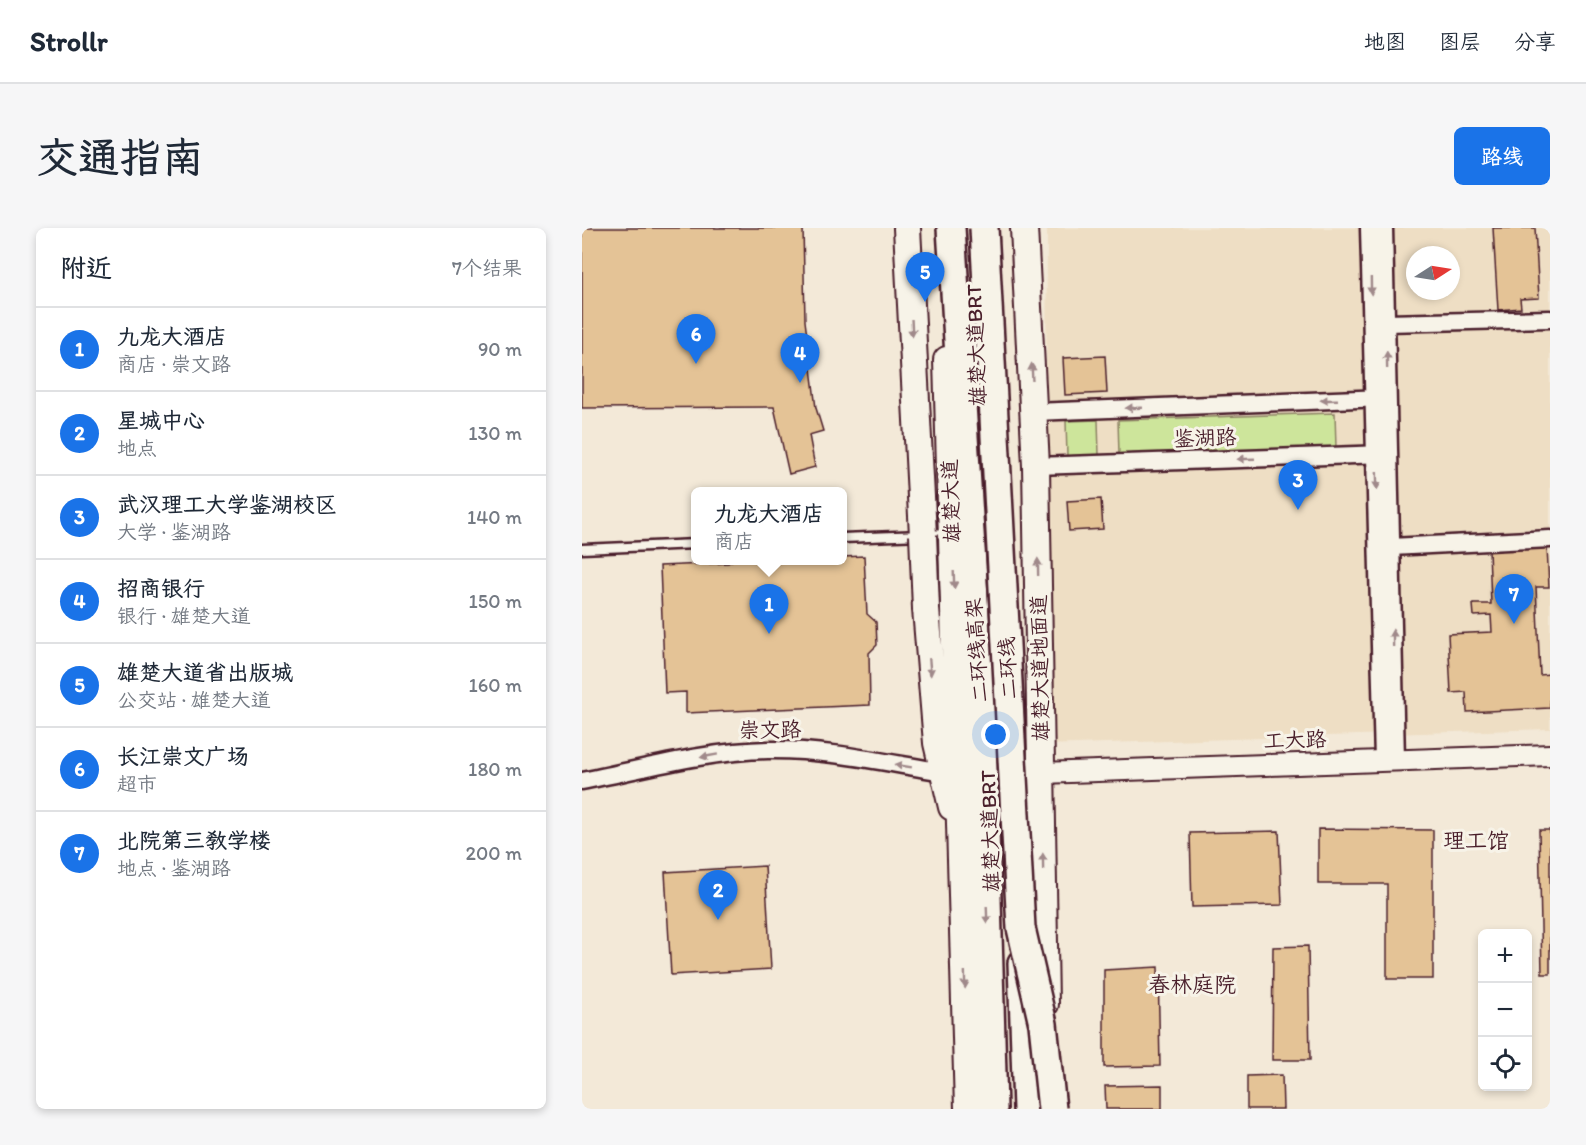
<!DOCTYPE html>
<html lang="zh">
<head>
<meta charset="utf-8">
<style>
	:root { --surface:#fff; --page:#f6f6f7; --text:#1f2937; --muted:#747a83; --line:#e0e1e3; --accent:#1a73e8 }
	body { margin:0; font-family:Itim,"LXGW WenKai TC",sans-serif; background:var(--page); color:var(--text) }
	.controls { position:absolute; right:18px; bottom:18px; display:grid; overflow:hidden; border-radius:9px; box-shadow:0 3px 9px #0003 }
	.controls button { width:54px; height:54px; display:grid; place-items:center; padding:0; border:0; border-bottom:2px solid var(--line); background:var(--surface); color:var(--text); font:30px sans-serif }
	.compass { position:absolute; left:824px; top:18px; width:54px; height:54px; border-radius:50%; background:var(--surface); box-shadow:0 3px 9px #0003; rotate:78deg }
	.you { position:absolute; left:414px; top:507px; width:21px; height:21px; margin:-15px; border:4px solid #fff; border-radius:50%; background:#1a73e8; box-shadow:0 0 0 9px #1a73e833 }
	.badge { display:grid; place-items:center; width:39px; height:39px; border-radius:50%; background:var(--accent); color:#fff; font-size:20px; font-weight:700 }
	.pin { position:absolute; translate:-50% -50px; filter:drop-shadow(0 2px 3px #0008) }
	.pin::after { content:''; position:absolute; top:32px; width:21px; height:18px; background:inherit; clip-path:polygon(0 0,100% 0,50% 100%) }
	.popup { position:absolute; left:109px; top:259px; width:156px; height:78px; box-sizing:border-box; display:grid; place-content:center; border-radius:9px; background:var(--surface); filter:drop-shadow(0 2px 4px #0005); font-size:20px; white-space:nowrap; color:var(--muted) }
	.popup b { font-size:22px; color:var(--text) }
	.popup::after { content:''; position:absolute; left:50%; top:100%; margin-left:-12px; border:12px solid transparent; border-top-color:var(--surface) }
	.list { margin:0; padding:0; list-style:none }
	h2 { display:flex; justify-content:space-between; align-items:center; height:78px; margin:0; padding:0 24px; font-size:26px }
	h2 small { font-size:20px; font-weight:400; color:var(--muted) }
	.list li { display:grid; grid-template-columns:39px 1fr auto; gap:18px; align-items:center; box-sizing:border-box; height:84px; padding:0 24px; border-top:2px solid var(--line) }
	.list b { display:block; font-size:22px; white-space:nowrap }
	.list p { margin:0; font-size:20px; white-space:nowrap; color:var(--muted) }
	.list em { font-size:20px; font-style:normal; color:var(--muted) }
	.icon { flex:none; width:33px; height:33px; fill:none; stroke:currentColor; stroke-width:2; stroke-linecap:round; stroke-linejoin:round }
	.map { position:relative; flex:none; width:968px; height:881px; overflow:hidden; border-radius:9px }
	header { display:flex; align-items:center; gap:36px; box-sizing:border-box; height:84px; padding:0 30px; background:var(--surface); border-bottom:2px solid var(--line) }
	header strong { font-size:28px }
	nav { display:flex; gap:33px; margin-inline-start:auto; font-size:21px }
	.intro { display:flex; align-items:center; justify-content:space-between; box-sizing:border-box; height:144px; padding:0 36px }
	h1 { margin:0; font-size:42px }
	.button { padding:15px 27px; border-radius:9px; background:var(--accent); color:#fff; font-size:21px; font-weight:700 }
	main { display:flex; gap:36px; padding:0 36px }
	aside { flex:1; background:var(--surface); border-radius:9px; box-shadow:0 3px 9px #0003 }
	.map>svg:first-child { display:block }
</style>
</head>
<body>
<header>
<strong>Strollr</strong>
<nav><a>地图</a><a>图层</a><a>分享</a></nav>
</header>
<div class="intro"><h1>交通指南</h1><a class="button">路线</a></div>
<main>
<aside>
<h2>附近<small>7个结果</small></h2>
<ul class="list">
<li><span class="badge">1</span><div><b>九龙大酒店</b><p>商店 · 崇文路</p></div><em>90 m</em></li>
<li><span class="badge">2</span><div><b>星城中心</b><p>地点</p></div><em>130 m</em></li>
<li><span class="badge">3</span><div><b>武汉理工大学鉴湖校区</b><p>大学 · 鉴湖路</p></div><em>140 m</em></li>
<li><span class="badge">4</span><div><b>招商银行</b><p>银行 · 雄楚大道</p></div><em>150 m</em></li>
<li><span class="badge">5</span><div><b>雄楚大道省出版城</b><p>公交站 · 雄楚大道</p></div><em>160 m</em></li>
<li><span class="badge">6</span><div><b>长江崇文广场</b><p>超市</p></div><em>180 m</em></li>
<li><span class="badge">7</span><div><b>北院第三教学楼</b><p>地点 · 鉴湖路</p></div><em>200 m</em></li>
</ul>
</aside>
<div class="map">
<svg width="968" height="881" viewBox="0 0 968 881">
	<rect width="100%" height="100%" fill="#f3e9d8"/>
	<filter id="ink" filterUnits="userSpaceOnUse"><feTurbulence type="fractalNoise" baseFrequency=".0167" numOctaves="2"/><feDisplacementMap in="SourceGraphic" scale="12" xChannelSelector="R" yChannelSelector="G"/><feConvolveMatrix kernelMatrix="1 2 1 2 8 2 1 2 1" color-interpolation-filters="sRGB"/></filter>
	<g filter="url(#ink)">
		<path fill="#eedec4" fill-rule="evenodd" d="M 465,0 L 968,0 L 968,501 L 462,517 ZM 833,27 L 869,27 L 869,63 L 833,63 Z"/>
		<g fill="#cde59b" stroke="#8c8263" stroke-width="1.5">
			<polygon points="753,185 754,220 537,226 536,192"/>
			<polygon points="516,192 517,227 485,228 484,193"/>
		</g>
		<g fill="#e4c396" stroke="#4a1f2b" stroke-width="1.5">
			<polygon points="0,0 221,0 223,93 234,180 241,203 227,207 233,239 207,246 192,179 0,180"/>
			<polygon points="911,0 953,0 957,70 938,71 939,80 916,82"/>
			<polygon points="523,128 525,165 483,167 481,130"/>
			<polygon points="519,271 521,301 487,303 485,273"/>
			<polygon points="965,319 967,359 954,359 958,447 968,446 968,480 885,484 884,464 869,465 866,406 910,404 909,387 892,388 891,376 909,376 907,322"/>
			<polygon points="282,328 285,386 294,394 295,417 287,425 288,477 104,485 104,464 83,465 78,338 146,335 151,332 260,332 260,329"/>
			<polygon points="736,601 851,602 851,751 805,751 805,656 736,656"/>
			<polygon points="957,602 968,602 968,746 960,746"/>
			<polygon points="697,603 700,677 610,679 608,605"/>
			<polygon points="183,638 189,741 89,747 83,644"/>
			<polygon points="726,718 728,832 690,832 691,719"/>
			<polygon points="576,739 578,838 522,839 522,742"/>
			<polygon points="700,847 701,881 665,881 665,848"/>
			<polygon points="580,857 580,881 524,881 523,858"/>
		</g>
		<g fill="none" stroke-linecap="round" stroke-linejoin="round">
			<g stroke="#4a1f2b" stroke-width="13">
				<g id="service">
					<polyline points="260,310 367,306"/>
					<polyline points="0,321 114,316"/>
				</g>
			</g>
			<g stroke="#4a1f2b" stroke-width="21">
				<g id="minor">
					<polyline points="787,0 801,532"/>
					<polyline points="802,0 814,532"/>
					<polyline points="804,95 968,91"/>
					<polyline points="452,184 802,170"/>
					<polyline points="454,238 803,226"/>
					<polyline points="809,319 968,311"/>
					<path d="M 0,553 C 61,541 124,523 186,522 C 247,521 309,536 369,545"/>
				</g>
			</g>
			<g stroke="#4a1f2b" stroke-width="24">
				<polyline id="tertiary" points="460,545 968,527"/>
			</g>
			<g stroke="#4a1f2b" stroke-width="30">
				<g id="primary">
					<polyline points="325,0 341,307"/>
					<polyline points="442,0 454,238 463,776"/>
					<polyline points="365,132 386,881"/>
					<polyline points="344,381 355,515 370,579"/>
				</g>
			</g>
			<g stroke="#4a1f2b" stroke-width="32">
				<g id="trunk">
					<polyline points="369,0 400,497 411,881"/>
					<polyline points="440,735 445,881"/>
				</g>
			</g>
			<use href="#service" stroke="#f7f3e8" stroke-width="8"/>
			<use href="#minor" stroke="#f7f3e8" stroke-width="16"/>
			<use href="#tertiary" stroke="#f7f3e8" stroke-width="20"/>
			<use href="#primary" stroke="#f7f3e8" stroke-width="26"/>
			<use href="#trunk" stroke="#f7f3e8" stroke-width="27"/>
			<g stroke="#4a1f2b" stroke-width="30" stroke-linecap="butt">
				<polyline id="primary-bridge" points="341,307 344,381"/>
			</g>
			<g stroke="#4a1f2b" stroke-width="32" stroke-linecap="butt">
				<polyline id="trunk-bridge" points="402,0 439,700 461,796 470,881"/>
			</g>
			<use href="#primary-bridge" stroke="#f7f3e8" stroke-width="26"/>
			<use href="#trunk-bridge" stroke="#f7f3e8" stroke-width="27"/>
		</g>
		<defs><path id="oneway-solid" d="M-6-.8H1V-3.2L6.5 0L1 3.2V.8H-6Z" transform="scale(1.5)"/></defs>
		<g fill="#a0898a">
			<use href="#oneway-solid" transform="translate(789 58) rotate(89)"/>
			<use href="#oneway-solid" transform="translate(330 100) rotate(87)"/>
			<use href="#oneway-solid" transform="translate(805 132) rotate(-91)"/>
			<use href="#oneway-solid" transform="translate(450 144) rotate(-93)"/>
			<use href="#oneway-solid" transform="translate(747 172) rotate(178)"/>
			<use href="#oneway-solid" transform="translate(552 180) rotate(178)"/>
			<use href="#oneway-solid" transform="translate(664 231) rotate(178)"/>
			<use href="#oneway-solid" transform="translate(795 253) rotate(89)"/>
			<use href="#oneway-solid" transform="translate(456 339) rotate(-91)"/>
			<use href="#oneway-solid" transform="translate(372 352) rotate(88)"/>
			<use href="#oneway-solid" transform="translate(811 410) rotate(-91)"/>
			<use href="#oneway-solid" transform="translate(348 439) rotate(85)"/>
			<use href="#oneway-solid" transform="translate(127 528) rotate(170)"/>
			<use href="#oneway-solid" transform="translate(321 538) rotate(-171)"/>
			<use href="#oneway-solid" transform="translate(461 634) rotate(-91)"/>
			<use href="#oneway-solid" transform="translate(405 687) rotate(88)"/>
			<use href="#oneway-solid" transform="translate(383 752) rotate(89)"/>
		</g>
	</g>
	<g text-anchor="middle" stroke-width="6" stroke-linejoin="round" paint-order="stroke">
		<g font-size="21" fill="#4a1f2b" stroke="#f7f3e8">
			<text transform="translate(394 117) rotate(-92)" y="7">雄楚大道BRT</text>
			<text transform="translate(623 210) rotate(-2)" y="7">鉴湖路</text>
			<text transform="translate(369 273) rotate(-92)" y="7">雄楚大道</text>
			<text transform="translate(395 422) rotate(-94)" y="7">二环线高架</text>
			<text transform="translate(426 440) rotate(-93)" y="7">二环线</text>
			<text transform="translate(458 440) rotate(-91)" y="7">雄楚大道地面道</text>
			<text transform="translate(188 502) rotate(-1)" y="7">崇文路</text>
			<text transform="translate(713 512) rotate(-2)" y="7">工大路</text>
			<text transform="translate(408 603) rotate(-92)" y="7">雄楚大道BRT</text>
		</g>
		<g font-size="22" fill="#4a1f2b" stroke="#f7f3e8">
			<text x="894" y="620">理工馆</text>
			<text x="610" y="764">春林庭院</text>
		</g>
	</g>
</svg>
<div class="controls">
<button>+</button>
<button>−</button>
<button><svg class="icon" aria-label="locate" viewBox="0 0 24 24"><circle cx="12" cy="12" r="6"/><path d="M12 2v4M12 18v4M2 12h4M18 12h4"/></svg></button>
</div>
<svg class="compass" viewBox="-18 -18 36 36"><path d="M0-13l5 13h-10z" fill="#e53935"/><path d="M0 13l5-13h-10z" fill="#747a83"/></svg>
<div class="you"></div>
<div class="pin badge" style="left:187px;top:406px">1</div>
<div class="popup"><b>九龙大酒店</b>商店</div>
<div class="pin badge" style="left:136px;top:692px">2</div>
<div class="pin badge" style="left:716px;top:282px">3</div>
<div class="pin badge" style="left:218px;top:155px">4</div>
<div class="pin badge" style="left:343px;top:74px">5</div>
<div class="pin badge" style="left:114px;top:136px">6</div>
<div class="pin badge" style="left:932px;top:396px">7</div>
</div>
</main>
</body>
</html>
